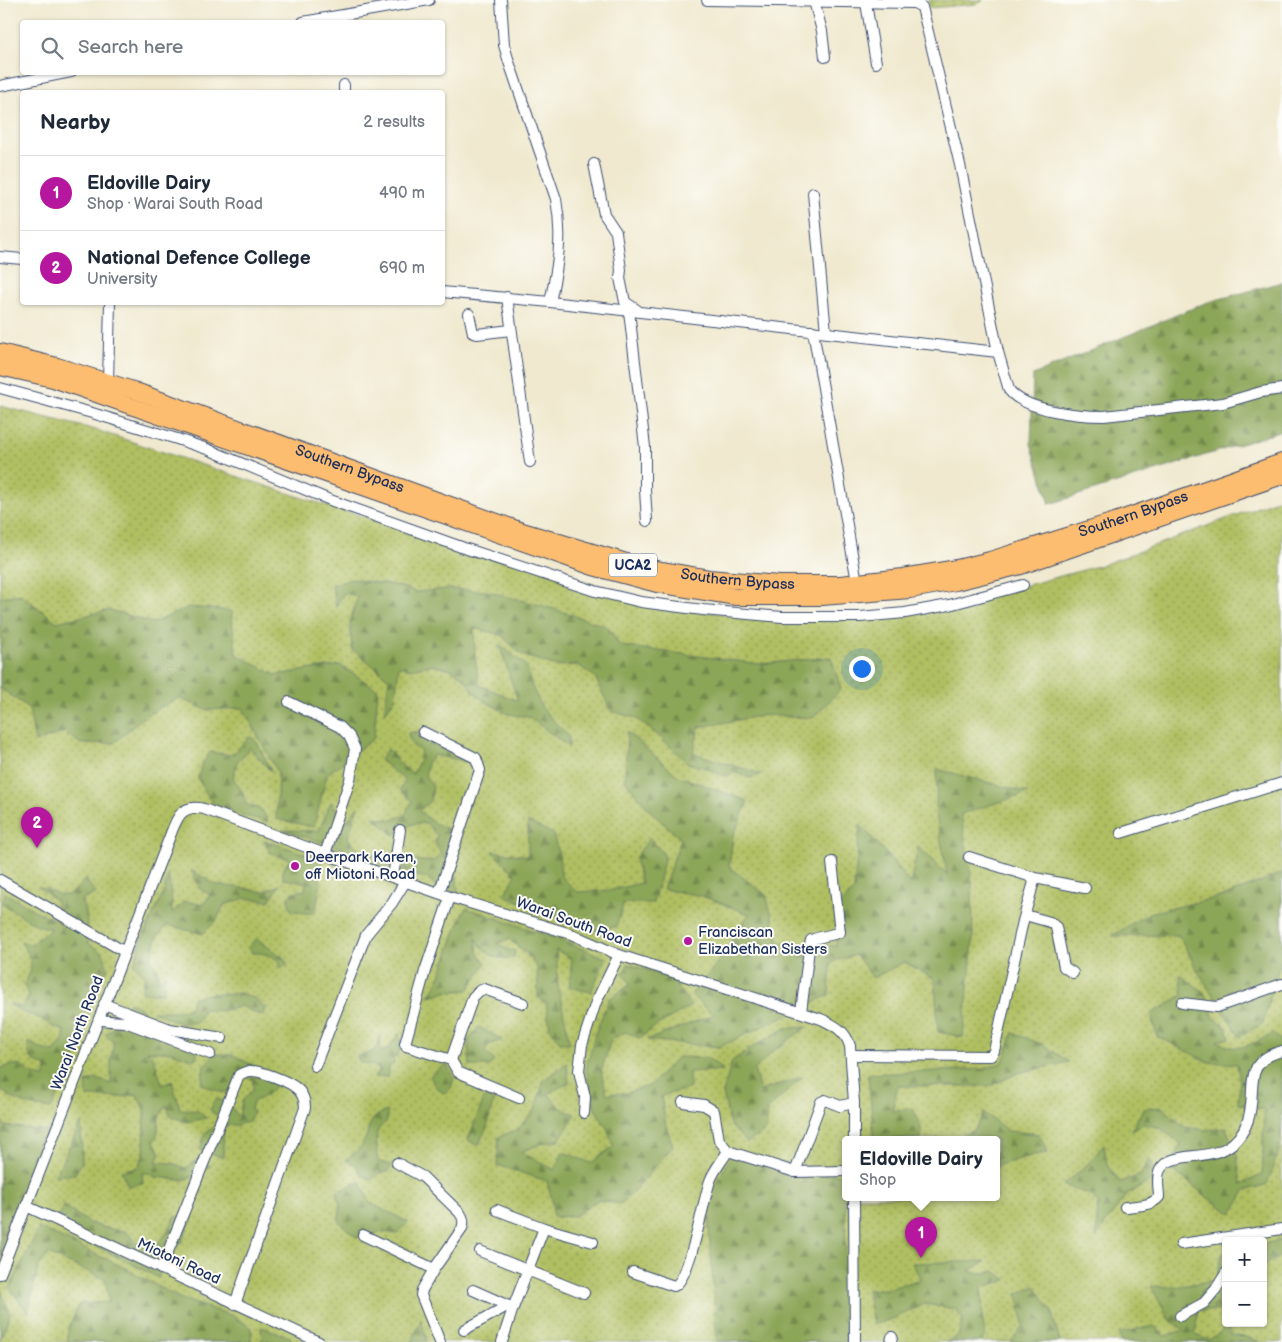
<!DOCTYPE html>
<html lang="en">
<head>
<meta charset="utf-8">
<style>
	:root { --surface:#fff; --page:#f6f6f7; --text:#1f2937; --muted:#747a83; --line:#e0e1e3; --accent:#b5179e }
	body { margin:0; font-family:"Balsamiq Sans",sans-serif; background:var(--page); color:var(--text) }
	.controls { position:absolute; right:15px; bottom:15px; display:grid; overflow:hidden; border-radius:5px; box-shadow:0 1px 4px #0004 }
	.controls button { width:45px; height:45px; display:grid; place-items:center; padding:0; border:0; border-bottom:1px solid var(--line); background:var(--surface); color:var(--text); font:25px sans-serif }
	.you { position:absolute; left:861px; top:668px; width:18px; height:18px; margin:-12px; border:4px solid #fff; border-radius:50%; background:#1a73e8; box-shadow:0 0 0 8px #1a73e833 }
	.badge { display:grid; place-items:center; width:32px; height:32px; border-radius:50%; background:var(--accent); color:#fff; font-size:16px; font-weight:700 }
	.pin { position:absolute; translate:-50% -41px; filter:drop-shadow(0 1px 2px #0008) }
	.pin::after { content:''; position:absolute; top:26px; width:18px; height:15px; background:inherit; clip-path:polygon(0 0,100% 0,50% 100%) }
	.popup { position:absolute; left:842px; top:1136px; width:158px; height:65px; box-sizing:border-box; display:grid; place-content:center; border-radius:5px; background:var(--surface); filter:drop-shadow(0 1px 4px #0005); font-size:16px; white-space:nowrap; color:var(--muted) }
	.popup b { font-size:19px; color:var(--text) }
	.popup::after { content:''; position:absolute; left:50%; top:100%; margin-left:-10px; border:10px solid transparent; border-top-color:var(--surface) }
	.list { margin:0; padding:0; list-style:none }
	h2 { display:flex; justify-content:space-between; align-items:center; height:65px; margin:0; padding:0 20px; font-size:21px }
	h2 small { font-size:16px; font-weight:400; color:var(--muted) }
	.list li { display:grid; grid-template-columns:32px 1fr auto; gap:15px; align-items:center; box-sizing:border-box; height:75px; padding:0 20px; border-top:1px solid var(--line) }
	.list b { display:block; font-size:19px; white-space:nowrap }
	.list p { margin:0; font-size:16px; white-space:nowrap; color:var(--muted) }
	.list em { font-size:16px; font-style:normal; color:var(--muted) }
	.icon { flex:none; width:28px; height:28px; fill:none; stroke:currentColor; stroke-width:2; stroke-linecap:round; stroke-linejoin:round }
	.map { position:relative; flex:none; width:1282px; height:1342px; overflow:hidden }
	.search { position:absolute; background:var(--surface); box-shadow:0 1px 4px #0004; left:20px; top:20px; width:425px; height:55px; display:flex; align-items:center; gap:12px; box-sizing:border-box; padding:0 18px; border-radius:5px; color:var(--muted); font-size:19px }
	.panel { position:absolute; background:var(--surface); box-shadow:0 1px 4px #0004; left:20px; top:90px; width:425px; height:215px; border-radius:5px }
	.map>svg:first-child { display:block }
</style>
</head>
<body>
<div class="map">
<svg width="1282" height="1342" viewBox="0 0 1282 1342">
	<defs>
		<pattern id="grass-dots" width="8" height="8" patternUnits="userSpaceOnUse" patternTransform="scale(1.25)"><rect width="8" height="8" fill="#b0bf62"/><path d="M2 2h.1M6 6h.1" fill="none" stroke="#8e9c54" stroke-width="1.8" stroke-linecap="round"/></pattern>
		<pattern id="forest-firs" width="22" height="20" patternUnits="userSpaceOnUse" patternTransform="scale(1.25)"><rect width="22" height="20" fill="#8ca658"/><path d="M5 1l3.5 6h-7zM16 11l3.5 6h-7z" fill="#72884c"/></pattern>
	</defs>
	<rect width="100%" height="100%" fill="#fdfcf7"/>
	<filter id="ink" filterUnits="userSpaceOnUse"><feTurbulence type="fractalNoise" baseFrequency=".02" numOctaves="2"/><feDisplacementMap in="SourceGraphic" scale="10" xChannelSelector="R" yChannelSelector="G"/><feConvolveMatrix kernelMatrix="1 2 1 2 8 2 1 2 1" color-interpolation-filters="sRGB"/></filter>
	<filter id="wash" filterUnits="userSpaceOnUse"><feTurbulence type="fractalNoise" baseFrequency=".0096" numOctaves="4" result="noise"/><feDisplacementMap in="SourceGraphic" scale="20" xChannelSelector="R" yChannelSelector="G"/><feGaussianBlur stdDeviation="1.12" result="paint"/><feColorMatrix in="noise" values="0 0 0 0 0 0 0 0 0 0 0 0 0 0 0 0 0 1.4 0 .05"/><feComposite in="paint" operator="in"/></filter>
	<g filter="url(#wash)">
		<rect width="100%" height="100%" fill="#f0e9cf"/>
		<g fill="url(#grass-dots)" stroke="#667760" fill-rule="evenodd">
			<polygon points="928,0 983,0 978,4 930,8"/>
			<path d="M 0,406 L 93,429 L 309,500 L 499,557 L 676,608 L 780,621 L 889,616 L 1020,587 L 1105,564 L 1282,498 L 1282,1342 L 0,1342 ZM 846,1139 L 996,1139 L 996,1197 L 846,1197 ZM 1226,1241 L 1263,1241 L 1263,1323 L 1226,1323 Z"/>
		</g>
		<g fill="url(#forest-firs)" stroke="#546a5b">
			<polygon points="1282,282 1282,431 1050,504 1031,444 1033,375 1205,303"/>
			<polygon points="352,579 398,586 416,592 448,589 487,591 554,609 608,627 620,646 760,664 831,657 841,689 813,718 766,715 699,727 693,753 761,774 751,778 735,773 723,776 709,769 688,763 658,735 635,718 611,711 595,677 578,665 556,666 522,655 501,635 474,628 475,656 479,685 518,701 499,644 526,666 532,687 542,708 569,737 569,747 529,717 508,714 483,700 475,693 464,678 451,669 431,665 410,669 399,666 395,699 384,714 389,679 352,649 350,621 358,596 344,593 336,606 332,585"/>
			<polygon points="20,594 57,622 110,610 153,623 189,607 231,611 236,654 275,675 340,665 378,690 374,738 327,774 314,827 276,819 278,773 243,708 207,710 179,698 146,715 114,743 81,744 65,732 35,742 29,708 0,688 0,648 4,641 0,638 0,597"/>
			<path d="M 419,731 L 427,741 L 472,763 L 434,755 L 427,763 L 425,777 L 433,786 L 430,801 L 419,811 L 434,823 L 450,830 L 449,853 L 456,860 L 458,894 L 436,887 L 429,879 L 359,858 L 342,848 L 282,830 L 319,831 L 331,802 L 346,823 L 358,806 L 348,838 C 366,857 373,859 398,851 C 410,860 419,862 434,861 L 441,853 L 435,843 L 437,835 L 427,823 L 412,824 L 394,835 L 373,817 L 392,820 L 405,815 L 412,801 L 400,790 L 406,781 L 380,760 L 388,749 L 402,766 L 413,774 L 419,761 L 421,751 L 412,745 L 408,733 Z"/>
			<polygon points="627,732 678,776 748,801 733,836 729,867 766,895 779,942 836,946 836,909 854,890 860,824 893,861 910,884 918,847 947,874 936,814 937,769 1028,793 961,814 972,883 973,940 963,1037 938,1032 935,979 904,962 873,978 856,955 831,962 829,995 719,1047 647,1040 713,1015 691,995 714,967 749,914 702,896 663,889 681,839 650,811 625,780"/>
			<polygon points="251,736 258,744 271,771 250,748 237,762 233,778 242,791 246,804 262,810 268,822 238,814 213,804 198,779 201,766 210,752 232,755"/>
			<polygon points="528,822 553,834 559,854 561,876 577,892 612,890 641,883 635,858 650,838 665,856 653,903 624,903 616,927 588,931 504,895 516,875 492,851 528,856"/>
			<polygon points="264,840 323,860 318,871 321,883 315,913 305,913 291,910 288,898 293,892 305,890 306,882 283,879 283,870 290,859 270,853"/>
			<polygon points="191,870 216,885 236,887 263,892 280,885 269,901 245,898 224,905 216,921 203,934 167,925 157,937 151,959 158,972 158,981 166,974 163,993 141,993 145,976 134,965 142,939 164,892 168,873 172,902 172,913 185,901 203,905 210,895 200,889"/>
			<polygon points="1282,873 1282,956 1263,1023 1240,1037 1198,972 1179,935 1112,936 1149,913 1225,896"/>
			<path d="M 85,879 L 96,893 L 81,901 L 86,913 L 88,943 L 103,953 L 108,970 L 91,987 L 85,1008 L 89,1013 L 83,1041 L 51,1109 C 29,1106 17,1103 0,1089 L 0,1069 L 10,1065 L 21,1065 L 32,1075 L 45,1077 L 46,1067 C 31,1060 28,1059 28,1042 L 44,1050 L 54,1052 L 63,1041 L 65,1031 L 53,1027 L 40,1018 L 25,1013 L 9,1004 L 22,1007 L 29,997 L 24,985 C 35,966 33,959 20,941 L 31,945 L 51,929 L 37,925 L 2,904 L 5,893 L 34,910 L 55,920 L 56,901 L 38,886 C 63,895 66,904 85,879 Z"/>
			<path d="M 466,908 L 555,938 L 606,958 L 591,992 L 569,987 L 572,959 L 556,950 L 558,986 L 570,1044 L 560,1042 L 550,1028 L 546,1003 L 538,997 L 537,967 L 527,954 L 509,939 L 497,943 L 508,950 L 515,951 L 514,958 C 494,960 486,955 476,938 L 478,953 L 486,963 L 468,990 L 446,992 L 429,996 L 437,984 L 461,917 Z"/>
			<path d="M 256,939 L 283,957 L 288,965 L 280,969 L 280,962 C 271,954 263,953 252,953 L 249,947 Z"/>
			<polygon points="628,964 671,978 691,1006 657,1025 640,1038 625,1032 611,1039 601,1072 607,1094 626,1093 651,1085 678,1057 707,1058 724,1070 689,1072 690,1088 661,1096 666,1126 673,1146 636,1189 620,1204 598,1200 575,1216 553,1217 552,1200 547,1181 497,1165 499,1137 518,1129 535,1110 544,1080 567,1063 569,1083 548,1093 559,1107 575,1115 559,1140 540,1144 521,1152 555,1170 563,1152 591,1163 614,1146 607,1128 595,1109 586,1070 595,1034 609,999 631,984 623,975"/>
			<path d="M 1180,975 L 1204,992 L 1214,1018 L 1226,1027 L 1230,1038 L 1217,1041 C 1238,1055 1253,1043 1273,1034 L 1282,1041 L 1282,1119 L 1279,1151 L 1267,1184 L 1245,1191 L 1232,1214 L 1211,1200 L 1170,1168 L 1181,1144 L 1161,1128 L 1143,1124 L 1131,1131 L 1143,1109 L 1162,1107 L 1184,1127 L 1205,1130 L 1226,1128 L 1237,1156 L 1241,1184 L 1262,1175 C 1264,1154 1262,1132 1265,1110 L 1238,1104 L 1240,1080 L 1237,1064 L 1208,1062 L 1157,1036 L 1151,1014 L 1183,995 Z"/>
			<path d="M 239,993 L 254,998 L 265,1008 L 263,1015 L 255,1013 L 241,1006 C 227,1011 218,1012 203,1009 L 198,1022 L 181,1024 L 152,1011 L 178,1011 L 190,1008 L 193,997 C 200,997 204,994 210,994 C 221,993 227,996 239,993 Z"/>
			<path d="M 129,1002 L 144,1010 L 127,1023 L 198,1050 L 195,1060 L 171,1052 L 147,1051 L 154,1058 L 162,1085 L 172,1081 L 180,1109 L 198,1111 L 206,1118 L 186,1122 L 171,1116 L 166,1105 L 159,1117 L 158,1132 L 154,1141 L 160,1154 L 156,1162 L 172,1163 L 186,1168 L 199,1159 L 211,1166 C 202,1171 191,1180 180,1180 C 172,1180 164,1177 155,1177 L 149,1173 L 142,1173 L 143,1183 L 128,1186 L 121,1171 L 138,1167 L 144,1153 L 145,1112 L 137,1094 L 123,1097 L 87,1097 L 86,1082 L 97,1079 L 111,1084 L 111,1059 L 114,1041 L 105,1034 L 117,1025 Z"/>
			<polygon points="479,1027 502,1040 488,1045 485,1052 494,1060 489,1066 470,1066 468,1041"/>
			<polygon points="807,1027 772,1052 754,1070 760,1091 803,1077 768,1109 766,1130 747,1143 730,1125 723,1093 732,1061 759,1043 786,1028"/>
			<path d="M 399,1033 L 401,1045 L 398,1055 L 393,1058 L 394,1064 L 389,1067 L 387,1077 L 374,1077 L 380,1070 L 372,1065 L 360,1062 L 357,1056 C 374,1053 376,1052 380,1035 L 381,1052 L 389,1048 Z"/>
			<polygon points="1013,1033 1044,1045 1069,1062 1018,1073 990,1086 898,1086 892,1111 913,1108 921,1128 921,1139 874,1139 868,1074 985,1069 1003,1062"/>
			<path d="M 215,1054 L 233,1055 L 256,1067 L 258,1077 L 268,1079 L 276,1084 C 271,1093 263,1098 254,1101 L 251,1108 L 253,1113 L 249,1121 L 237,1125 L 225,1125 C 222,1132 224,1148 223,1157 L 200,1150 L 205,1133 L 215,1126 L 218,1117 L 210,1110 L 216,1099 C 228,1101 233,1108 239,1118 L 242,1101 L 253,1089 L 253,1080 L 244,1076 L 228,1092 L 220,1092 L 202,1084 L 204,1065 Z"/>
			<polygon points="446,1064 454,1077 451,1088 445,1094 436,1087 430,1076"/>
			<polygon points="485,1096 494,1098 487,1127 478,1146 468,1140"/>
			<path d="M 387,1111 L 387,1121 C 377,1128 375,1134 377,1146 C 377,1152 376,1156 379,1162 L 392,1165 L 389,1171 L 379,1173 L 372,1180 L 361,1175 L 357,1166 L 346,1160 C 352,1155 361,1149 364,1142 C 371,1126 367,1118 387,1111 Z"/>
			<polygon points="984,1113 1008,1131 1039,1134 1048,1153 1033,1155 996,1166 996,1139 955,1139 974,1130"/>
			<path d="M 0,1118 L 5,1126 L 48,1131 C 32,1173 14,1214 0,1257 Z"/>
			<polygon points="81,1123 82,1162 75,1174 55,1176"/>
			<polygon points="1104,1145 1107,1165 1120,1182 1141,1175 1149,1159 1160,1176 1126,1195 1096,1237 1098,1203 1088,1194 1063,1185 1084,1168"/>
			<polygon points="732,1154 791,1176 845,1174 846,1342 717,1341 707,1200"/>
			<polygon points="360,1181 370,1203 408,1222 397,1234 384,1232 356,1237 339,1222 340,1206 337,1192"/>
			<path d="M 64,1206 L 89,1223 L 105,1228 L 125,1231 L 139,1244 L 155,1246 L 166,1234 L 175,1217 L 193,1216 L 182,1241 L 159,1257 L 159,1278 C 125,1259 89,1244 54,1226 Z"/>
			<polygon points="39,1228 121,1266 179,1298 233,1316 252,1328 251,1342 68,1342 68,1330 79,1304 109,1302 105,1279 48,1254 38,1268 28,1313 10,1288"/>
			<polygon points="1282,1240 1282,1256 1263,1265 1263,1244"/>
			<polygon points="1226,1253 1226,1285 1217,1294 1222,1311 1198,1310 1195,1335 1209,1340 1222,1331 1226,1322 1231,1335 1250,1338 1260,1342 1121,1342 1119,1333 1154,1326 1165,1336 1184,1330 1168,1318 1151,1286 1176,1287 1216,1280 1222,1254"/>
			<polygon points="986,1261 969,1271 979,1274 994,1271 1007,1280 982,1287 982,1316 985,1335 981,1342 946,1342 958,1336 963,1320 956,1309 924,1304 895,1318 873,1325 867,1290 888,1289 921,1279 912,1263"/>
			<polygon points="1035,1286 1051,1310 1060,1342 1011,1342 1024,1324 1017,1294"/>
			<polygon points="0,1288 10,1314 0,1340"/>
			<polygon points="421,1319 427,1342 412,1342"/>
			<polygon points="261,1327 290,1337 293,1342 262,1342"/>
		</g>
	</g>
	<g filter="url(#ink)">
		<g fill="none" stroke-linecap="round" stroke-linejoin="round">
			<g stroke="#3b4b6f" stroke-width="12">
				<g id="minor">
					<path d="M 501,0 L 504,45 L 509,62 L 556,199 C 563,237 558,265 550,302"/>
					<path d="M 707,0 L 914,3 L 922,7 L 960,165 L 998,352 L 1009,390 C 1025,411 1079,416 1104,416 L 1223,403 L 1261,392 L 1282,389"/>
					<polyline points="814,1 822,31 825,57"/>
					<polyline points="866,3 876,63"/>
					<polyline points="303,22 429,0"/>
					<polyline points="344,85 344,92"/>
					<polyline points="0,86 71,72"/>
					<polyline points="594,164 604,214 616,232 621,270 620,278 625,302 637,310"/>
					<polyline points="813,193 826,332"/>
					<polyline points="0,257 22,259"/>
					<polyline points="442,292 550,302 998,352"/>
					<polyline points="507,297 530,462"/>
					<polyline points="629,311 645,447 645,490 647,521"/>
					<polyline points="469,314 473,333 477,334 511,330"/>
					<polyline points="813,331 857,582"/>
					<polyline points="108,382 110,302"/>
					<polyline points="0,388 92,413 177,439 207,449 330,500 464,548 595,591 641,602 703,610 782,617 860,617 905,613 949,605 1023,585"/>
					<polyline points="289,702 340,727 349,736 355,749 350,780 325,854"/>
					<polyline points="423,732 476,758 480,770 439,893"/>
					<polyline points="1121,833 1282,783"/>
					<polyline points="969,857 1035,878 1085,888"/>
					<polyline points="393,877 400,830"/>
					<polyline points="0,880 125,952"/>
					<polyline points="450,897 425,971 405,1044 406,1046 451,1060 458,1072 519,1098"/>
					<polyline points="1025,915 1050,922 1056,927 1064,967 1073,973"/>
					<polyline points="1182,1003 1217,1007 1282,984"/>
					<polyline points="104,1004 170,1029 222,1038"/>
					<path d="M 801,1012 L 809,949 L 811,940 C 821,936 830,936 840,932 L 832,862"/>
					<path d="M 99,1019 C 108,1022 115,1021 125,1022 L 210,1054"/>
					<polyline points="852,1055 991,1056 994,1051 1023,921 1035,878"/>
					<polyline points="451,1060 473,997 479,991 484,989 523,1003"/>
					<polyline points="315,1066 366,935 392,903 405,882"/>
					<polyline points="683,1102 704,1105 714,1111 719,1140 728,1151 795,1172 846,1171"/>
					<polyline points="584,1113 585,1097 579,1071 582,1045 596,1002 619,955"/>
					<path d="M 397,1163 L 423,1177 L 460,1213 C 464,1219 464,1222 462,1229 L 434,1269"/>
					<polyline points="795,1172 821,1102 825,1100 840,1106 854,1103"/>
					<polyline points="854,1197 855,1342"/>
					<polyline points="26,1206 319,1342"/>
					<path d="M 1125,1207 C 1136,1206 1152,1206 1159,1197 C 1159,1189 1156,1177 1160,1170 C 1174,1144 1230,1173 1248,1120 C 1258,1090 1240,1062 1282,1051"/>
					<polyline points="497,1210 544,1228 593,1242"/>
					<polyline points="363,1235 434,1269 422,1290 421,1295 440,1342"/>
					<polyline points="1181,1244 1282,1229"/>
					<polyline points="480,1251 584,1293"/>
					<path d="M 161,1269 L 239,1075 C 243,1073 246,1071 250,1071 C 260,1070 287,1081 295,1087 C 302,1092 305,1100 305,1108 L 235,1304"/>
					<path d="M 633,1272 L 674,1286 C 690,1281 703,1200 710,1181 C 714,1170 722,1161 728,1151"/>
					<path d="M 0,1274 L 168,841 C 176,821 179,803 204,809 L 325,854 L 450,897 L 571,934 L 619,955 L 821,1019 C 835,1026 845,1030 850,1046 L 854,1103 L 854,1139"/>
					<polyline points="473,1290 511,1307"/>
					<polyline points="1180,1316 1204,1303 1216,1289 1226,1273"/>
					<polyline points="464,1330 507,1306"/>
					<polyline points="502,1342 513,1308 544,1228"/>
					<polyline points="891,1342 892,1337"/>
				</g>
			</g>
			<g stroke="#3b4b6f" stroke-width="18">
				<g id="trunk">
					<path id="s1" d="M 0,352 L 57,366 L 133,390 L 522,531 L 643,567 L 709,578 L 779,584 L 840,584 L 903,577 L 957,568 L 990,560 L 1115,521 L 1282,462"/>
					<polyline points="0,367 53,379 593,567 657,584 736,597 822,597 910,590 956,582 1021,566 1282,476"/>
				</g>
			</g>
			<use href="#minor" stroke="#fff" stroke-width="10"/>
			<use href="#trunk" stroke="#fcbd6f" stroke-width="16"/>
		</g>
	</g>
	<g fill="#b5179e" stroke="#fdfcf7" stroke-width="2">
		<circle cx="295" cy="866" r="5"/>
		<circle cx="688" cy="941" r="5"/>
	</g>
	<g text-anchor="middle" stroke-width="4" stroke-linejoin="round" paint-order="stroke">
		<rect fill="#fdfcf7" stroke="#5f6c8c" stroke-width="1" x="609" y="553.5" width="48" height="23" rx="4"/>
		<g font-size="14" font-weight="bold" fill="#1b2f5e">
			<text x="633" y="570">UCA2</text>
		</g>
		<g font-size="15" fill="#1b2f5e" stroke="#fdfcf7">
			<text dy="5" stroke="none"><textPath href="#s1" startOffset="369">Southern Bypass</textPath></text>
			<text dy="5" stroke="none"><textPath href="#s1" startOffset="1179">Southern Bypass</textPath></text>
			<text dy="5" stroke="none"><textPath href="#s1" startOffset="774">Southern Bypass</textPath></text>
			<text transform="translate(574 922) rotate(20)" y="5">Warai South Road</text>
			<text transform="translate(77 1033) rotate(-69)" y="5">Warai North Road</text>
			<text transform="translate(179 1261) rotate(25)" y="5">Miotoni Road</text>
		</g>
		<g font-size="15" fill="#1b2f5e" stroke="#fdfcf7" text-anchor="start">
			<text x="305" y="862">Deerpark Karen,<tspan x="305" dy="17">off Miotoni Road</tspan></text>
			<text x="698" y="937">Franciscan<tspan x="698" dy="17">Elizabethan Sisters</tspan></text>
		</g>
	</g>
</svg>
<div class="controls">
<button>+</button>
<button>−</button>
</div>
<div class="you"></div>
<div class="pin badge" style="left:921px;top:1258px">1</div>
<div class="popup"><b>Eldoville Dairy</b>Shop</div>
<div class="pin badge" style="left:37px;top:848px">2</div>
<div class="search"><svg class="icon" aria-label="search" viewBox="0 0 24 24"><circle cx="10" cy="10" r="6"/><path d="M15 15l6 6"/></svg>Search here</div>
<section class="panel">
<h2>Nearby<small>2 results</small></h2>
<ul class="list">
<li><span class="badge">1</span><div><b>Eldoville Dairy</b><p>Shop · Warai South Road</p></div><em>490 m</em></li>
<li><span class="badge">2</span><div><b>National Defence College</b><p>University</p></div><em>690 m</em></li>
</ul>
</section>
</div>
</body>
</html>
